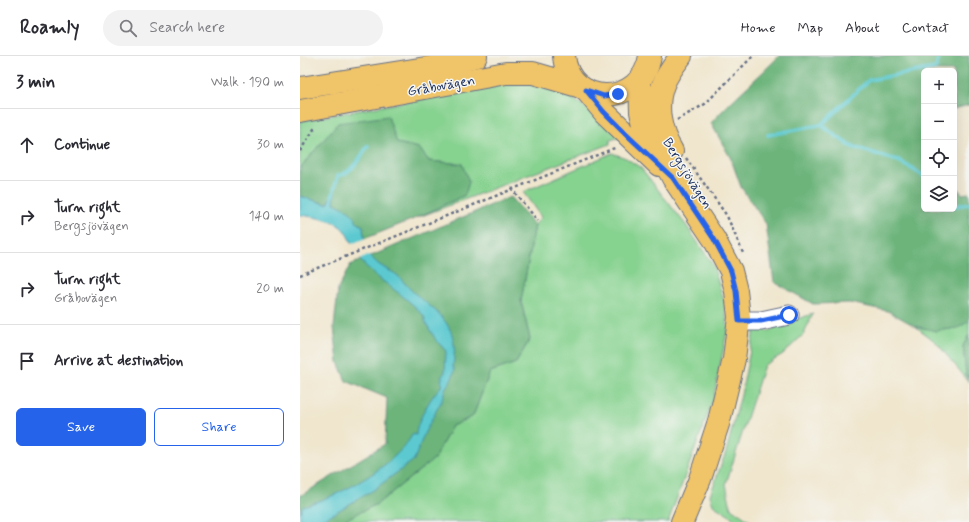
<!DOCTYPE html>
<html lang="en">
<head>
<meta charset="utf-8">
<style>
	:root { --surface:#fff; --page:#f2f2f3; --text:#2b2b33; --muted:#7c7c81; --line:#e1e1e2; --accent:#2563eb }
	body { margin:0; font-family:Mynerve,sans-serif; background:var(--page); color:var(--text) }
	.controls { position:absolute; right:12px; top:12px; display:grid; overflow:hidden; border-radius:6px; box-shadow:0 4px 16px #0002 }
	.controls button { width:36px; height:36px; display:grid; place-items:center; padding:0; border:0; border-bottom:1px solid var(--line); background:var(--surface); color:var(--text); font:20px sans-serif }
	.stop { position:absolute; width:12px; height:12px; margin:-9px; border:3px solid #2563eb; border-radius:50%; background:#fff }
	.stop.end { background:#2563eb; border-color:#fff; box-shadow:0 1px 4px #0008 }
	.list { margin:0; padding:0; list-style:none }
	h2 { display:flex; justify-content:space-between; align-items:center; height:52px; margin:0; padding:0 16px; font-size:17px }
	h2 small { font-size:13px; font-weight:400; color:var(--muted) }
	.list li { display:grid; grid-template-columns:26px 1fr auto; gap:12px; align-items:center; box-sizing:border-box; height:72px; padding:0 16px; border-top:1px solid var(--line) }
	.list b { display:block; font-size:15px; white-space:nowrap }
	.list p { margin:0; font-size:13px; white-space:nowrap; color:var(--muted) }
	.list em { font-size:13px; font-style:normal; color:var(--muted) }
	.actions { display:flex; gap:8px; padding:12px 16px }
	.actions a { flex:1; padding:9px 0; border:1px solid var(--accent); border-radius:6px; text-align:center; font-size:14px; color:var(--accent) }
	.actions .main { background:var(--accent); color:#fff }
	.icon { flex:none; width:22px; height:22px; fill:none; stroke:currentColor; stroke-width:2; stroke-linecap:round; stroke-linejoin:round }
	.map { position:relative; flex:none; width:669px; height:466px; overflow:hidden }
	header { display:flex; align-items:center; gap:24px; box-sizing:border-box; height:56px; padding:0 20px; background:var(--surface); border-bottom:1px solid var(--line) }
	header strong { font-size:19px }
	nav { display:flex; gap:22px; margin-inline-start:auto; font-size:14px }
	.search { width:280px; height:36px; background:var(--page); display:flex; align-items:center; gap:10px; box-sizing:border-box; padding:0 14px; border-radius:22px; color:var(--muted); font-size:15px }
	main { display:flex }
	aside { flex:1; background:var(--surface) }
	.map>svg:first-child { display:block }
</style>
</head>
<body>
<header>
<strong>Roamly</strong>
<div class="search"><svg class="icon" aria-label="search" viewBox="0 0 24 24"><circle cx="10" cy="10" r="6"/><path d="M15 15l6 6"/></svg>Search here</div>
<nav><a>Home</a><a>Map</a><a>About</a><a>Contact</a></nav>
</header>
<main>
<aside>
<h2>3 min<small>Walk · 190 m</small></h2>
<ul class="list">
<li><svg class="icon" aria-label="ahead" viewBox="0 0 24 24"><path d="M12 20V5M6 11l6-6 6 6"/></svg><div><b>Continue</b></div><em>30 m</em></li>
<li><svg class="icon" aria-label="right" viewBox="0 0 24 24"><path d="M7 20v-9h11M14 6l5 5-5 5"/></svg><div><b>Turn right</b><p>Bergsjövägen</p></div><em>140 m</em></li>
<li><svg class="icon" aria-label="right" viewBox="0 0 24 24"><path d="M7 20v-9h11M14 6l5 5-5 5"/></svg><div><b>Turn right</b><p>Gråbovägen</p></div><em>20 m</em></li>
<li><svg class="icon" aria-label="arrive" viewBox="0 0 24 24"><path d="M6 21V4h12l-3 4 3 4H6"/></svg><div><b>Arrive at destination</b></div></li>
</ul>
<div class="actions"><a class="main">Save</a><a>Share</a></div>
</aside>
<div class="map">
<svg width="669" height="466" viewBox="0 0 669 466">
	<rect width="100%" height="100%" fill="#f6f6f2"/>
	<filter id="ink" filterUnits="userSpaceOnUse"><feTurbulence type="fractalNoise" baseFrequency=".025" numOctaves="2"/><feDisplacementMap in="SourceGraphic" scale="8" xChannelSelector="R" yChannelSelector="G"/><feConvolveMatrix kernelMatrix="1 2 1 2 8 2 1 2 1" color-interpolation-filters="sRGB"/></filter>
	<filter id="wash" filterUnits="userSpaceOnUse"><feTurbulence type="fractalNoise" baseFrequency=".012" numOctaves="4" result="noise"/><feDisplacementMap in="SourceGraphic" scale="16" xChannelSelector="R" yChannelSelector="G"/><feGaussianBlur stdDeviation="0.9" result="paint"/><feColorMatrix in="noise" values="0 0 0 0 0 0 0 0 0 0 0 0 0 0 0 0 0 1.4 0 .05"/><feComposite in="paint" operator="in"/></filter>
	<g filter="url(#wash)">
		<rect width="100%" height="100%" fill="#f0e6ce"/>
		<g fill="#86d28f" stroke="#508076">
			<path d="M 214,26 C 223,27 233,28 242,30 C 273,37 298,61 321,81 L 310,84 L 310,88 L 114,163 L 165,139 L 162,108 L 129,105 L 119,92 L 97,87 L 38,67 L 0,112 L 0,65 Z"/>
			<polygon points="312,97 326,102 341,112 386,169 413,209 424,245 428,271 413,344 368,466 40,466 77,448 134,403 152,370 173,360 190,316 216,307 230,283 221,245 235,169 241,161 223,136"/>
			<polygon points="513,258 504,278 483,298 464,309 426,428 431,452 451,466 439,466 413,449 410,439 426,396 441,339 455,270 467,275 475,273 479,266 490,265"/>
			<path d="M 669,265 L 669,279 L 663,290 L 666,318 L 669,326 L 636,286 L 615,270 C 636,275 650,277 669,265 Z"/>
		</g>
		<g fill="#6cb47a" stroke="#44726c">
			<path d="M 479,0 L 669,0 L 669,49 L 654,53 L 654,15 L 624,15 L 624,153 L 654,153 L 654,128 L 662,138 L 669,137 L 669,265 L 658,272 L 636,275 L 615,270 L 588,255 L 550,247 L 513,248 L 474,226 L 466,168 L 441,131 L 431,103 L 411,67 C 432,43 457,23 479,0 Z"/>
			<polygon points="88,60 97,87 119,92 129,105 162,108 169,126 165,139 114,163 64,183 63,170 57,167 34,147 34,142 26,148 0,140 0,112 38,67"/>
			<polygon points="210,141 235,169 221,245 230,283 216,307 190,316 173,360 152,370 134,403 77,448 40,466 1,466 0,440 85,388 87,342 46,325 38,306 34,271 38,233 50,209"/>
			<polygon points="669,279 669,322 666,318 663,290"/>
		</g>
		<path fill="#5bc9d0" stroke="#3b7c97" d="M 35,136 L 34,147 C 44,152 54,156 57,167 L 63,170 C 63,178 67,198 74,204 C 80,211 90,214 97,219 C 102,224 107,230 112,235 C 140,259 160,269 153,310 L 155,313 L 152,322 L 145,333 L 142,344 L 125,376 L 114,404 L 72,435 L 29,460 L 15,466 L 0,466 L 0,456 L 3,450 C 40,440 93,412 113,378 L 116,379 C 116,367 132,338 141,331 L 142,320 L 145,316 L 146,295 C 138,287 131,277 126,267 C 125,265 125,261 123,259 C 105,238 79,226 61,205 C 52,195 51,180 41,171 C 30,163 13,161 0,159 L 0,140 L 26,148 L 29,147 L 32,137 Z"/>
		<polygon fill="#f0e6ce" points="66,182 73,198 57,204 49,189"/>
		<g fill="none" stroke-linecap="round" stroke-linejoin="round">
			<g stroke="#5bc9d0" stroke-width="4">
				<polyline points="521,69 550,90 599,105 624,120"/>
				<polyline points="468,79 521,69 569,24 636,12 639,0"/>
				<path d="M 32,141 L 38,120 C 52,117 60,101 68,90"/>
				<polyline points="654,150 669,148"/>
			</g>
		</g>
	</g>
	<g filter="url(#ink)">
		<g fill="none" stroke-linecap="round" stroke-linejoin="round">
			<g stroke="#666f85" stroke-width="21">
				<polyline id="minor" points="439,265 461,265 489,259"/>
			</g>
			<g stroke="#666f85" stroke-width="24">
				<g id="major">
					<path d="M 264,0 C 269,52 342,52 350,0"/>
					<polyline points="340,24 341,56 344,67 373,122 414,183 431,215 436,235 439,261 434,303 419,365 400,423 382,466"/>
					<polyline points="0,32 132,11 176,0"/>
					<polyline points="286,34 304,56 359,109"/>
					<polyline points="0,55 206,17 233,17 281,31"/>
					<path d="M 372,95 C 360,76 355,50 363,29 C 367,18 374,9 381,0"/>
				</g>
			</g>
			<g stroke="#666f85" stroke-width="2.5" stroke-dasharray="3 3" stroke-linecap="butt">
				<polyline points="377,64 405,48 453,0"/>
				<polyline points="0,95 16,70"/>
				<polyline points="386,102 427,160 443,197"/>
				<polyline points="211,132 238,165"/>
				<polyline points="0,219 317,91"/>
			</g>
			<use href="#minor" stroke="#fff" stroke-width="19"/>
			<use href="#major" stroke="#f0c469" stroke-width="22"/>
		</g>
	</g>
	<g fill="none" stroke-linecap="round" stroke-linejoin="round" filter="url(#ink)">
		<polyline stroke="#2563eb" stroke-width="5" points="318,38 304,40 286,34 304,56 328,80 373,122 414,183 431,215 436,235 439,265 461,265 489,259"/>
	</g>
	<g text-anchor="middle" stroke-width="3" stroke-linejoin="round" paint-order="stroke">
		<g font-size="14" fill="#1b2f5e" stroke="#f6f6f2">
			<text transform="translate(141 29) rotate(-10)" y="5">Gråbovägen</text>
			<text transform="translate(388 117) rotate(58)" y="5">Bergsjövägen</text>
		</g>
	</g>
</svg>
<div class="controls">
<button>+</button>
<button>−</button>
<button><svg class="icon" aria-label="locate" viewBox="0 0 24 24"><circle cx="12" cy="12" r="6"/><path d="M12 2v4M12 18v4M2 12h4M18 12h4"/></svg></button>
<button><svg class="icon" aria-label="layers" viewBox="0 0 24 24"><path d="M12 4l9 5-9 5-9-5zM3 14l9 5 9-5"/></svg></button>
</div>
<div class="stop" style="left:489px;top:259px"></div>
<div class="stop end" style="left:318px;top:38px"></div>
</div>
</main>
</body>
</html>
